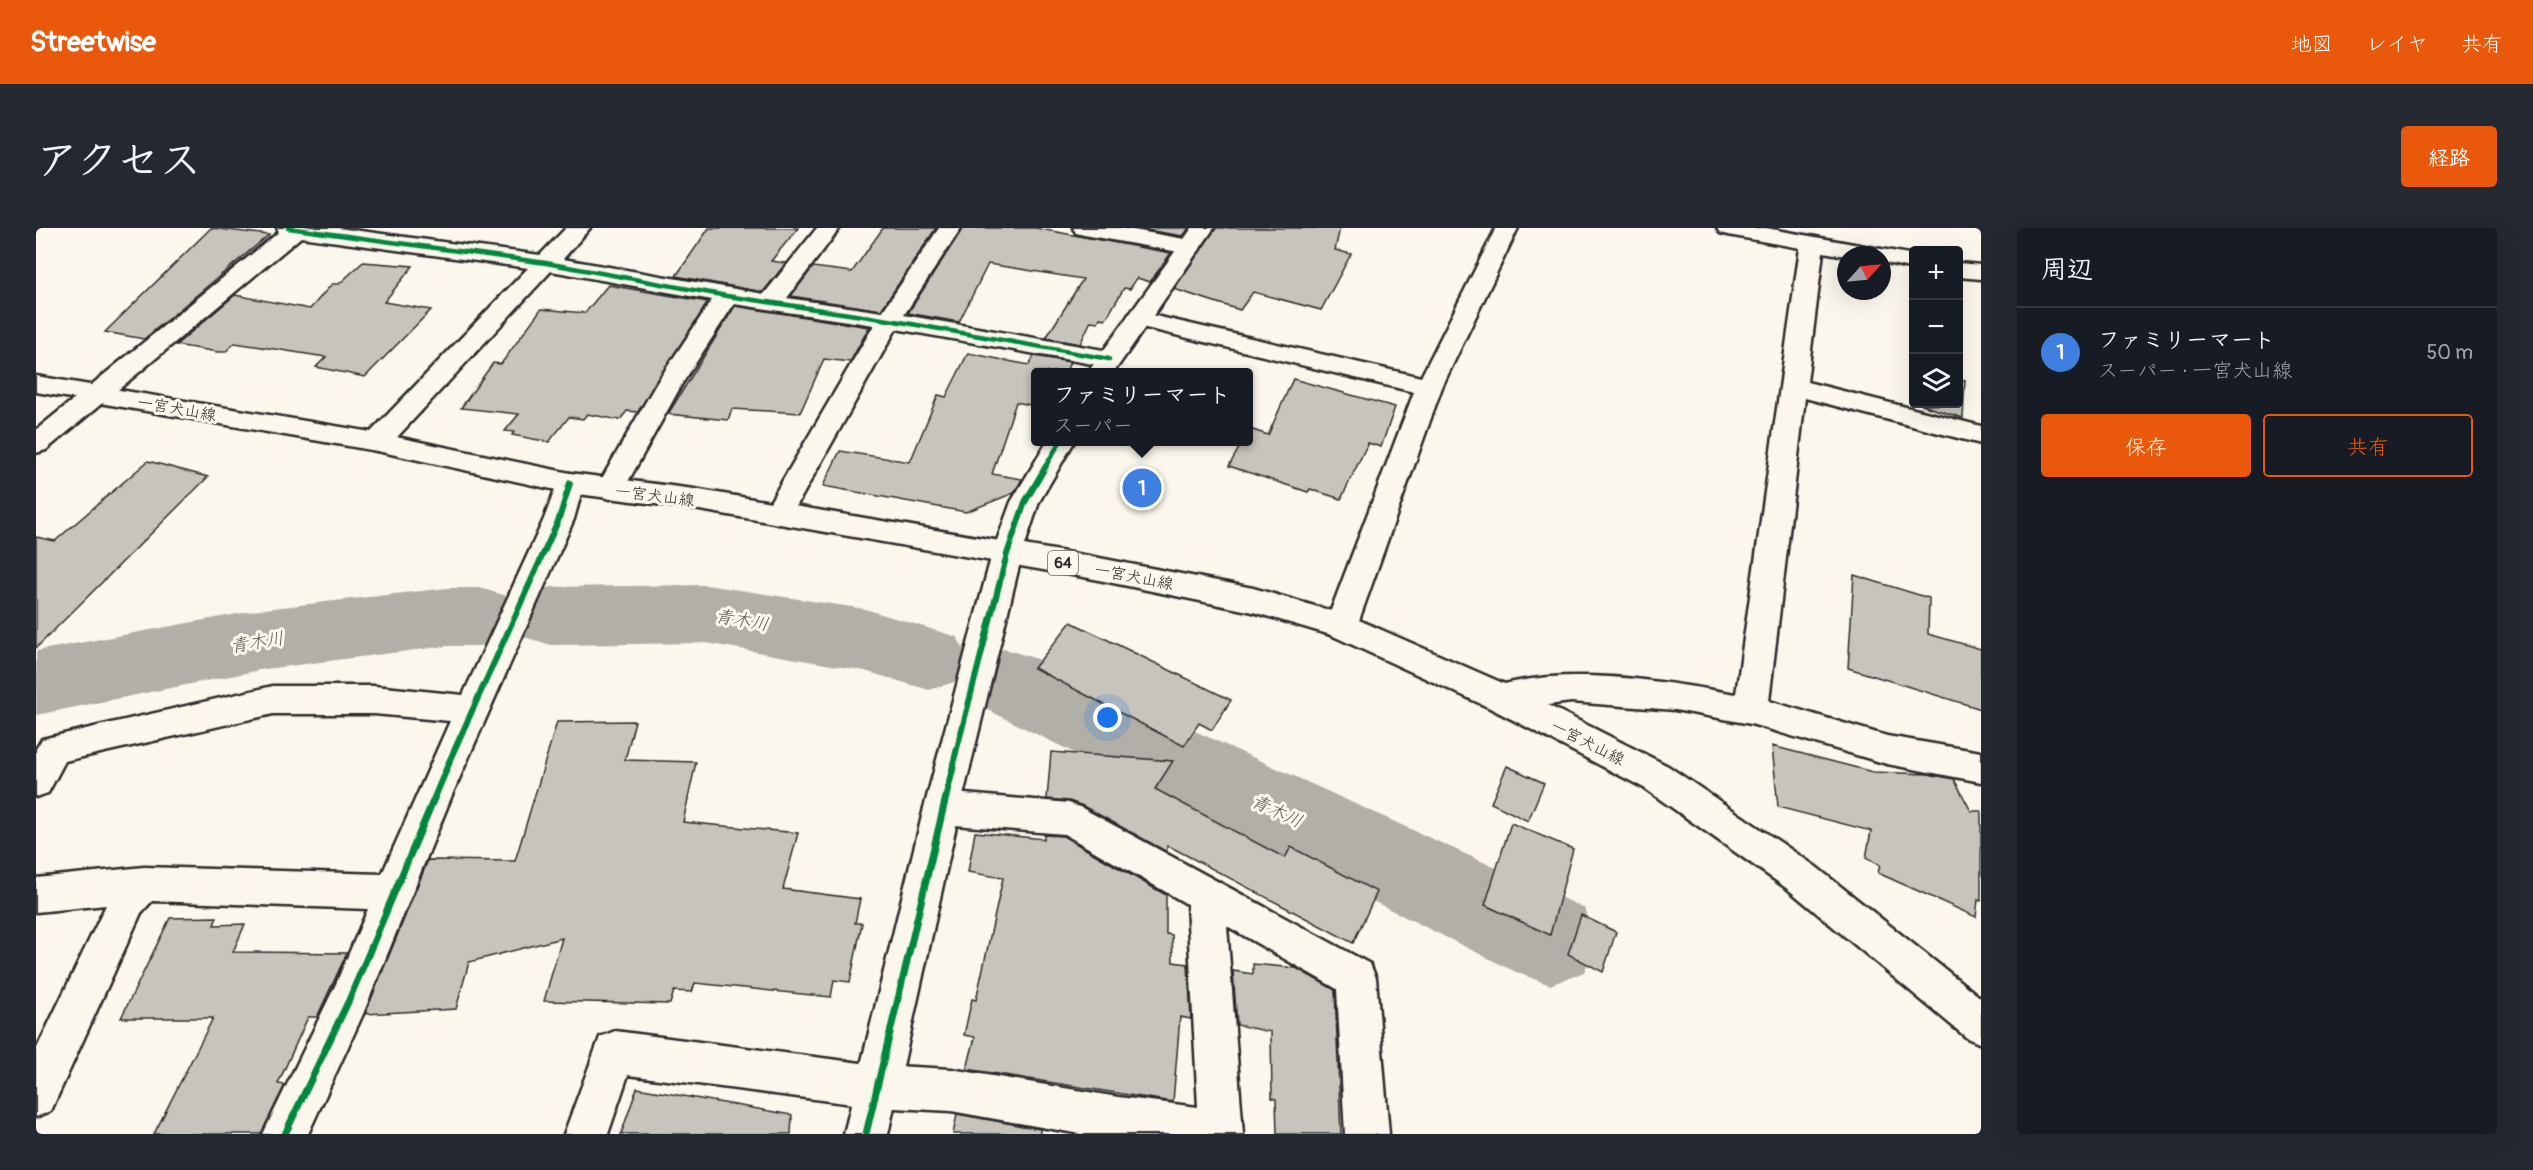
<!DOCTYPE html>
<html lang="ja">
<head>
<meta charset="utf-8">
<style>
	:root { --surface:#171b24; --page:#242831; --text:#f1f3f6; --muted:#9ea1a6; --line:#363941; --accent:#ea580c }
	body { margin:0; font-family:Pangolin,"Klee One",sans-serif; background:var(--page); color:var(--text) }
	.controls { position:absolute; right:18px; top:18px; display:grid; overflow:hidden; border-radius:6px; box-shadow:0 6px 24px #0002 }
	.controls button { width:54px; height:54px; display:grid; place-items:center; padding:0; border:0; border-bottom:2px solid var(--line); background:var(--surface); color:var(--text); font:30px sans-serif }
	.compass { position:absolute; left:1801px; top:18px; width:54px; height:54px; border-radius:50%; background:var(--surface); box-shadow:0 6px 24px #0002; rotate:63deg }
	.you { position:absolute; left:1072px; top:490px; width:21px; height:21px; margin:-15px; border:4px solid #fff; border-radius:50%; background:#1a73e8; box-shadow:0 0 0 9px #1a73e833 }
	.badge { display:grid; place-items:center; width:39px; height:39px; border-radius:50%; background:var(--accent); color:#fff; font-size:20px; font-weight:700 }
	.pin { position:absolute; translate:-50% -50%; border:3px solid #fff; box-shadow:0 2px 6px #0006 }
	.popup { position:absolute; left:995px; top:140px; width:222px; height:78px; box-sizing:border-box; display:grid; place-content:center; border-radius:6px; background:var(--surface); filter:drop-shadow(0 2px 4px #0005); font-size:20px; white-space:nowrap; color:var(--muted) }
	.popup b { font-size:22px; color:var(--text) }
	.popup::after { content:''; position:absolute; left:50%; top:100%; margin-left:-12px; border:12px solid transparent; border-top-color:var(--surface) }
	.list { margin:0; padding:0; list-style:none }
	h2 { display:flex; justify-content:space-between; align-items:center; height:78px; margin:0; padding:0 24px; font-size:26px }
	h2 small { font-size:20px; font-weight:400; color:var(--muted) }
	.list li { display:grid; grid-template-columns:39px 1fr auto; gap:18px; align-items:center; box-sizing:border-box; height:90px; padding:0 24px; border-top:2px solid var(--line) }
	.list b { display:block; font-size:22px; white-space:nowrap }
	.list p { margin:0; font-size:20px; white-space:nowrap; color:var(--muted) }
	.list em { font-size:20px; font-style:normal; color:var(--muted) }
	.actions { display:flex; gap:12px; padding:18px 24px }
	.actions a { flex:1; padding:14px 0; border:2px solid var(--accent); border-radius:6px; text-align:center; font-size:21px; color:var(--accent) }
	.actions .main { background:var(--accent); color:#fff }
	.icon { flex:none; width:33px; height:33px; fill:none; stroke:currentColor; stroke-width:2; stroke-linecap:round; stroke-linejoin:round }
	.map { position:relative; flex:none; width:1945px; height:906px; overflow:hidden; border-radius:6px }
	header { display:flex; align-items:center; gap:36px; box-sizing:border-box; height:84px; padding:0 30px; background:var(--accent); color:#fff }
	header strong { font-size:28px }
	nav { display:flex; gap:33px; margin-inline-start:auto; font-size:21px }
	.intro { display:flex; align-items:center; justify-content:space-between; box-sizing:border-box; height:144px; padding:0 36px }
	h1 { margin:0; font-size:42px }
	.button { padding:15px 27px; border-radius:6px; background:var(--accent); color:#fff; font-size:21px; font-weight:700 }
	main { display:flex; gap:36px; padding:0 36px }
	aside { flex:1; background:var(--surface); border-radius:6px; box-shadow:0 6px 24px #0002 }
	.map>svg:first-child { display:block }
</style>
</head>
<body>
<header>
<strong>Streetwise</strong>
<nav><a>地図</a><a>レイヤ</a><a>共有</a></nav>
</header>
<div class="intro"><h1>アクセス</h1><a class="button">経路</a></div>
<main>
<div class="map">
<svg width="1945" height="906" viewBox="0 0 1945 906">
	<rect width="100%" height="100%" fill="#fbf7ec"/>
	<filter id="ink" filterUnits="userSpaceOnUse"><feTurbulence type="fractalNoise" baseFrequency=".0167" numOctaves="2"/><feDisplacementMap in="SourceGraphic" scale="12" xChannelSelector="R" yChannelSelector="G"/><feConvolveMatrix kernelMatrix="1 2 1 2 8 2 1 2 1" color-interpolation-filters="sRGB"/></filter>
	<g filter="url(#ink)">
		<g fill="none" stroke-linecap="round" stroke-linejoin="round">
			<g fill="#b1afa7" fill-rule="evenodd">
				<polygon points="670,357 829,381 921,409 933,431 921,453 893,462 829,443 670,415 515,417 488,409 480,394 471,410 444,418 411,418 229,441 0,487 0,423 229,381 411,360 444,360 471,368 479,383 488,367 515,359"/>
				<polygon points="969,421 998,430 1548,680 1562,712 1548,744 1514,757 1480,744 940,476 928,453 940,430"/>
			</g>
		</g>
		<g fill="#c7c4bc" stroke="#2b2b2b" stroke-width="1.5">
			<polygon points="175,0 233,7 108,111 69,104"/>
			<polygon points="673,0 762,0 735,33 750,35 727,64 640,48"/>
			<polygon points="847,0 900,0 845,82 755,68 777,39 816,44"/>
			<polygon points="927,0 999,0 1135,25 1114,54 1101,50 1094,61 1088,60 1070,91 1064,90 1062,94 1055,93 1044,116 1010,110 1047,51 952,36 923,94 872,85"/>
			<polygon points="1099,0 1153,0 1147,8"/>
			<polygon points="1180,0 1304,0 1299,22 1315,26 1285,82 1217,64 1204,82 1138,61"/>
			<polygon points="327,34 377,38 348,74 395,82 329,149 280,139 290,129 199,115 189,124 182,124 140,117 199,67 274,81 296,56 303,56"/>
			<polygon points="572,57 672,74 602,184 591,183 584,192 551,186 547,191 533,189 513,214 476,207 478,204 469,203 483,186 425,180 457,135 465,136 505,81 549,85"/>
			<polygon points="699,78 833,99 814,134 788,131 764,185 696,181 692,192 632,186"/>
			<polygon points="932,125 993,137 998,128 1034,134 1030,144 999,144 999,178 980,174 956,246 986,251 978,265 930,284 787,258 804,223 874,234 902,167 910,169"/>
			<polygon points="1257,151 1359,179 1345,219 1332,215 1305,271 1274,261 1272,264 1193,238 1207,213 1212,213 1214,201 1232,207"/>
			<polygon points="1923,151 1929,152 1927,190 1885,177 1923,176"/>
			<polygon points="112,233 172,249 0,420 0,309 19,313"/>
			<polygon points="1818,347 1893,370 1892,406 1945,421 1945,481 1812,440"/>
			<polygon points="1035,394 1195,472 1176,502 1163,495 1148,518 998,440"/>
			<polygon points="599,493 589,532 660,534 647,594 762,605 747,661 824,671 819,695 826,695 814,754 798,752 795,769 659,755 656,764 638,763 634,776 508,773 526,710 433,734 420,781 329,786 392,632 479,633 521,494"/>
			<polygon points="1736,518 1837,544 1892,546 1918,551 1935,583 1945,583 1945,673 1942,672 1940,689 1842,645 1844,637 1830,630 1835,603 1742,579"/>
			<polygon points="1015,524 1137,533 1119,561 1249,630 1255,619 1341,664 1317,715 1131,617 1131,624 1047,578 1033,573 1011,571"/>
			<polygon points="1471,538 1508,555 1492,593 1455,575"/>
			<polygon points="1475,595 1537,621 1514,707 1449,677"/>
			<polygon points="939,604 1008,611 1008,607 1027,608 1130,667 1130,706 1136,707 1137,734 1152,736 1155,791 1144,789 1137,874 931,841 939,809 928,807 936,771 940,772 967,650 932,644"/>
			<polygon points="1545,687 1580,704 1567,744 1532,726"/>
			<polygon points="181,689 178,697 209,696 197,724 311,725 281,789 272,789 242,856 249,857 225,906 118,906 177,790 85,790 134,690"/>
			<polygon points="1217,736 1260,740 1299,762 1305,906 1241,906 1240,871 1236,870 1235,804 1201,797 1197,743 1217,746"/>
			<polygon points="601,860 756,887 755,906 585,906"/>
			<polygon points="921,886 1004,901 1004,906 917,906"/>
		</g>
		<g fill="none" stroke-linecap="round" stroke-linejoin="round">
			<g stroke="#2b2b2b" stroke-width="5">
				<g id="minor">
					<polygon points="241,0 302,0 504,27 530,0 554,0 527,31 728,66 781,0 804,0 751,70 846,84 903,0 925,0 868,87 1073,123 1082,125 1086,131 1082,137 1073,139 860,101 752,293 742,296 732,293 727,286 838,97 698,76 646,156 584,268 574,271 564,268 560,261 620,156 676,72 515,43 351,220 341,223 331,220 327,214 331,208 492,40 265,9 10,222 0,225 0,202 243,4"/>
					<polygon points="1037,0 1086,0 1154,12 1162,14 1165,19 1162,24 1154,26 1048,7 1040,5"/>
					<polygon points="1460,0 1482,0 1406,159 1321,398 1316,407 1305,410 1294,407 1289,398 1378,164 1093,96 1090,91 1093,86 1102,84 1385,149"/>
					<path d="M 1681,0 L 1730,0 L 1878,27 L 1878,41 L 1846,34 L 1846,27 L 1810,28 L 1787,24 L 1771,154 L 1945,198 L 1945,216 L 1769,170 L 1733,473 L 1851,508 L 1945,524 L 1945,554 L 1851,536 L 1715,496 L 1639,482 L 1535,474 L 1466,483 L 1454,480 L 1449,470 L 1454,460 C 1529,436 1625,453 1700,466 L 1764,20 L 1692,7 L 1684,5 Z"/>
					<polygon points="1922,35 1945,37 1945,51 1922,49"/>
					<polygon points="534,245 544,248 548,255 538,291 416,567 327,786 272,906 227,906 299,758 332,681 116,673 105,685 15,883 0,889 0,822 70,677 0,684 0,650 108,639 346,646 414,493 338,486 237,486 29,533 12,565 0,569 0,521 6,511 237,458 338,458 427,467 508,291 524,248"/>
					<polygon points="906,564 1033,575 1046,580 1334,736 1340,750 1353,906 1309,906 1301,761 1191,698 1207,906 1044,906 915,883 840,879 592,847 572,906 528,906 564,809 579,803 840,837 915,841 1082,869 1162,879 1151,676 1028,606 906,596 893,591 888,580 893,569"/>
				</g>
			</g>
			<g stroke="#2b2b2b" stroke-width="5">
				<g id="tertiary">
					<polygon points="1156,0 1178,0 1078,144 1052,144"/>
					<polygon points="1011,214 1038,214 1003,274 986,326 924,580 852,906 808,906 888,580 956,326 975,274"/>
				</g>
			</g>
			<g stroke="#2b2b2b" stroke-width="5">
				<polygon id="primary" points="0,148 341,205 534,245 658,261 1053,328 1217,360 1316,389 1478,460 1632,538 1779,638 1945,770 1945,816 1931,810 1753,662 1608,560 1454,480 1295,407 1217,384 1053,350 658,281 534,265 341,223 0,164"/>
			</g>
			<use href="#minor" fill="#fbf7ec" fill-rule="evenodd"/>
			<use href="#tertiary" fill="#fbf7ec" fill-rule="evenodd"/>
			<use href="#primary" fill="#fbf7ec" fill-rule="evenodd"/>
			<g stroke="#fbf7ec" stroke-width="8">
				<g id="cycleway-far2">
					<polyline points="252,0 510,35 691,68 853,92 1073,131"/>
					<polyline points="1009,239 1024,214"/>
				</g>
			</g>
			<g stroke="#fbf7ec" stroke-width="10">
				<g id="cycleway-far1">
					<polyline points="412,536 523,291 534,255"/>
					<polyline points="917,536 971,326 989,274 1010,238"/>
				</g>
			</g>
			<g stroke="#fbf7ec" stroke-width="10">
				<g id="cycleway">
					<polyline points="249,906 313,772 413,535"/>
					<polyline points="830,906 918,535"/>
				</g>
			</g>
			<use href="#cycleway-far2" stroke="#00873e" stroke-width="4.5"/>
			<use href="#cycleway-far1" stroke="#00873e" stroke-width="6"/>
			<use href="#cycleway" stroke="#00873e" stroke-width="7"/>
		</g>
	</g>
	<g text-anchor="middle" stroke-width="6" stroke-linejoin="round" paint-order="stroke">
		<rect fill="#fbf7ec" stroke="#696865" stroke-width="1.5" x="1012" y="323" width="30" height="24" rx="4.5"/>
		<g font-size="15" font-weight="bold" fill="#2b2b2b">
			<text x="1027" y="340">64</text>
		</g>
		<g font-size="16" fill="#2b2b2b" stroke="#fbf7ec">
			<text transform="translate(141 180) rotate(10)" y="6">一宮犬山線</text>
			<text transform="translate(619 267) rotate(7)" y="6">一宮犬山線</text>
			<text transform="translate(1098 348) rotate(11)" y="6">一宮犬山線</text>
			<text transform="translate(1552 514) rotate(27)" y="6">一宮犬山線</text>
		</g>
		<g font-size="18" font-style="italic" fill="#5a5956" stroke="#fbf7ec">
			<text transform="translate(706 392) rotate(10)" y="6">青木川</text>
			<text transform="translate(221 414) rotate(-9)" y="6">青木川</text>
			<text transform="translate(1241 583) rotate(25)" y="6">青木川</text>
		</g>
	</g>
</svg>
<div class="controls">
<button>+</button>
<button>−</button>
<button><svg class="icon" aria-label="layers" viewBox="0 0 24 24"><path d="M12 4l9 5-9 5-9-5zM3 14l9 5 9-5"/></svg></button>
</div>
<svg class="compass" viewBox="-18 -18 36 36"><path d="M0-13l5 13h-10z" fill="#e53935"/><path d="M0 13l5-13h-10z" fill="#9ea1a6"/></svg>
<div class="you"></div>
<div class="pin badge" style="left:1106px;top:260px;background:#3f7fe0">1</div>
<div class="popup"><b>ファミリーマート</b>スーパー</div>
</div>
<aside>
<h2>周辺<small></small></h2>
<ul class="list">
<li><span class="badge" style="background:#3f7fe0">1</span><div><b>ファミリーマート</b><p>スーパー · 一宮犬山線</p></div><em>50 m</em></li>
</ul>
<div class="actions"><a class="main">保存</a><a>共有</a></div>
</aside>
</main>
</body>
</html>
